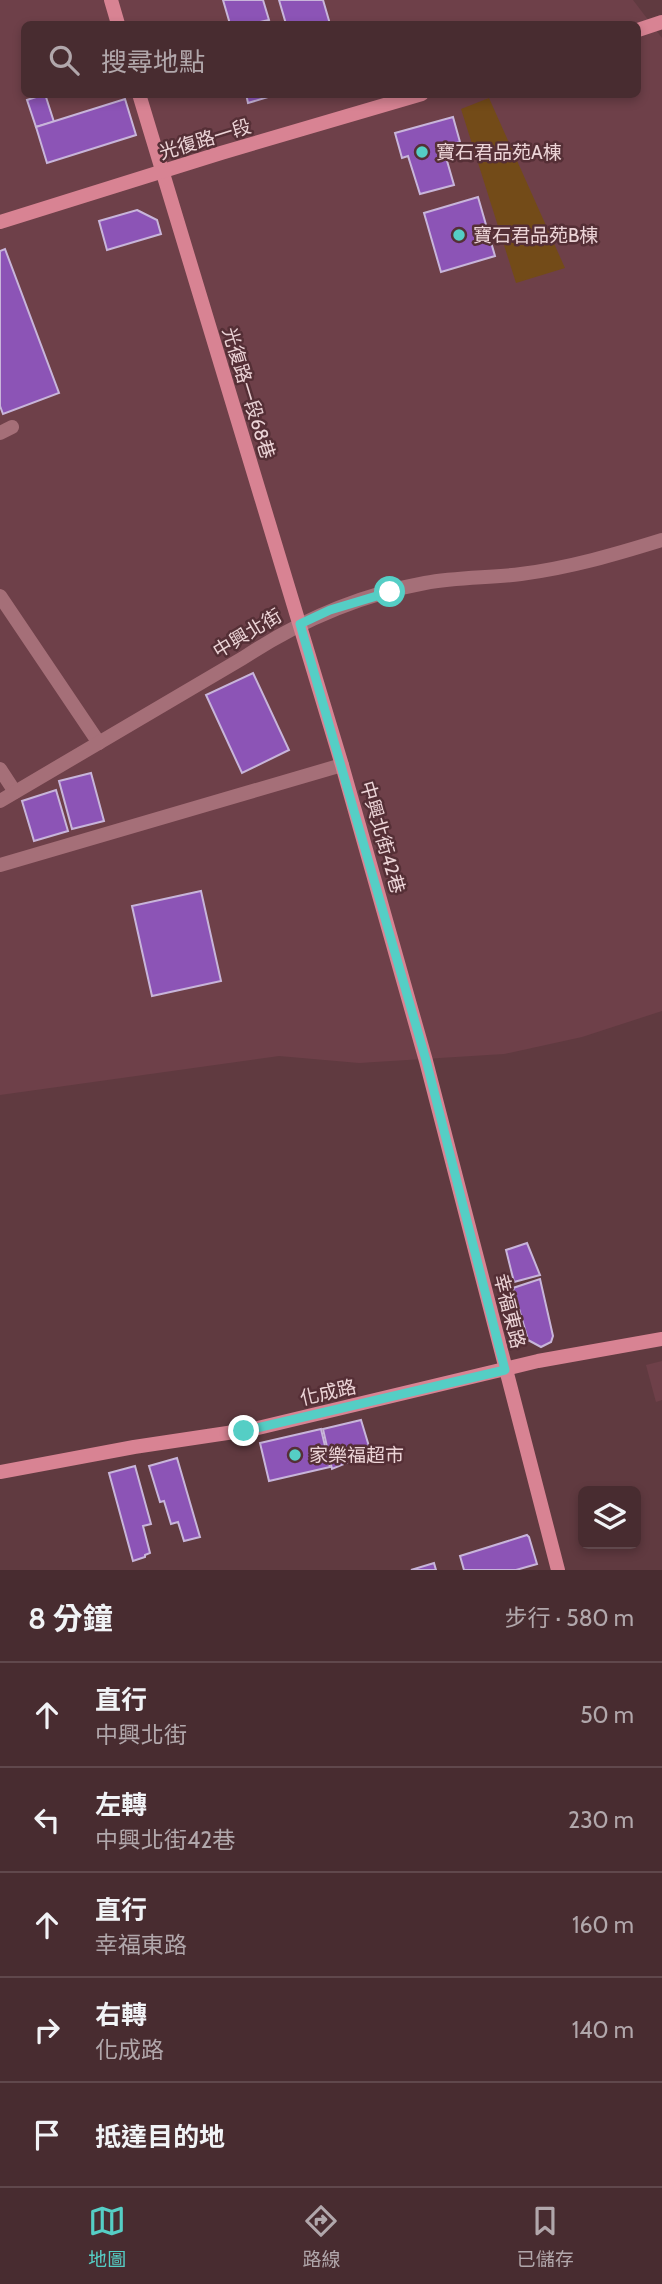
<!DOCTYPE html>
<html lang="zh-TW">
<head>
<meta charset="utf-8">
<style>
	:root { --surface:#482c30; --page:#4f3438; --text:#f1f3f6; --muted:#b1a7ab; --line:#60484c; --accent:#55cec5 }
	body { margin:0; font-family:Cabin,"Noto Sans TC",sans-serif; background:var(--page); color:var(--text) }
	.controls { position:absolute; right:21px; bottom:21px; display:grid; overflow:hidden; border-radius:10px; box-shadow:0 4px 10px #0003 }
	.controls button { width:63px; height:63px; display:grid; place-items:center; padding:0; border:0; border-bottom:2px solid var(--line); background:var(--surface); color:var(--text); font:35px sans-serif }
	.stop { position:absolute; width:21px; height:21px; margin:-16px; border:5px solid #55cec5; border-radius:50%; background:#fff }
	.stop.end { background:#55cec5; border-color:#fff; box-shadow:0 2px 7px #0008 }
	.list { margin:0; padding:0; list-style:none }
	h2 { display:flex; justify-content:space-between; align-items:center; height:91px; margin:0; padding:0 28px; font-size:30px }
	h2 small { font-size:23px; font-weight:400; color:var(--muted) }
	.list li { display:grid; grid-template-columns:46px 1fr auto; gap:21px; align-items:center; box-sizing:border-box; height:105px; padding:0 28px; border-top:2px solid var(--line) }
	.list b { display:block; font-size:26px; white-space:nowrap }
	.list p { margin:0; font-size:23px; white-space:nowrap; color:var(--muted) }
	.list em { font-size:23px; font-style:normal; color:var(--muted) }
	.icon { flex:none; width:38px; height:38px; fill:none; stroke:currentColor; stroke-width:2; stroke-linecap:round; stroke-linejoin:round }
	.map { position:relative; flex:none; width:662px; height:1570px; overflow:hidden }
	.search { position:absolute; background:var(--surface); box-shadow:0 4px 10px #0003; left:21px; right:21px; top:21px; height:77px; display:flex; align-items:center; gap:18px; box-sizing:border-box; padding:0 24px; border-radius:10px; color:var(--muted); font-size:26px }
	.sheet { height:616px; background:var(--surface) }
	nav { display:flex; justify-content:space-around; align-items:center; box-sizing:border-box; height:98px; border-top:2px solid var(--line); background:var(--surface); font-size:19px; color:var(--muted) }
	nav a { display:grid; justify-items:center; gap:4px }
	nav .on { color:var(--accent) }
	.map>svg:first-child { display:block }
</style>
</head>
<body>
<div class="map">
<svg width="662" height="1570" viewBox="0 0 662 1570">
	<rect width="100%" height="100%" fill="#603a40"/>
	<g fill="#6e4049" fill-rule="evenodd">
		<path d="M 0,0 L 633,0 L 662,38 L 662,1011 L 582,1037 L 504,1054 L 359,1063 L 279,1056 L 0,1095 ZM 24,24 L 638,24 L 638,94 L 24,94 Z"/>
		<polygon points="662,1361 662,1400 656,1402 646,1365"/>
	</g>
	<polygon fill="#734b18" points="489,98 565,268 516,283 461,109"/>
	<g fill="#8c54b6" stroke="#c8b5da" stroke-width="2">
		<polygon points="223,0 263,0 269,20 251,24 230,24"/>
		<polygon points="279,0 323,0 330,24 286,24"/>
		<polygon points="45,94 54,122 36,127 27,100"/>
		<polygon points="246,94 278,94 248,103"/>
		<polygon points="125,99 136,135 47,163 36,127"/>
		<polygon points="453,117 460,142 443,147 454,185 420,194 408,156 402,158 395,133"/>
		<polygon points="478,197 495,256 441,272 424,213"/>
		<polygon points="137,210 157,220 161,234 107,250 99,221"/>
		<polygon points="5,249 59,393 3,414 0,406 0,251"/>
		<polygon points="253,673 289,750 242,773 206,695"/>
		<polygon points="91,773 104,821 72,829 59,781"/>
		<polygon points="56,790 68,831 34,841 22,801"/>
		<polygon points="201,891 221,981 152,996 132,906"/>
		<polygon points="527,1243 540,1275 514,1282 506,1250"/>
		<polygon points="540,1279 553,1336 551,1342 541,1347 528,1340 513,1288"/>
		<polygon points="361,1420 371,1453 332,1469 323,1429"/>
		<polygon points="321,1429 330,1467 269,1481 260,1443"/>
		<polygon points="177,1458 200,1537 184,1541 178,1522 171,1524 164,1501 160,1502 149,1466"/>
		<polygon points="135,1466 151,1524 143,1526 150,1553 145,1555 145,1557 133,1561 109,1473"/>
		<polygon points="527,1535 529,1537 537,1564 516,1570 464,1570 460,1556"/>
		<polygon points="434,1563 436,1570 411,1570"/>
	</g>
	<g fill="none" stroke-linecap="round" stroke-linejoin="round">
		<g stroke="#a56f78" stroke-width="14">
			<polyline points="0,433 12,427"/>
			<polyline points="0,596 99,743"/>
			<polyline points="0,769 15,792"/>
			<path d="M 0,801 L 243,658 C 299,621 359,595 425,583 C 457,577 490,578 521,574 C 569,568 617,554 662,540"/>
			<polyline points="0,865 342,765"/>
		</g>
		<g stroke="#d88393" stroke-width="14">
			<polyline points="111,0 118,24"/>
			<polyline points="638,30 662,22"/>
			<polyline points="139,94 342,765 426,1061 558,1570"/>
			<polyline points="0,222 221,153 422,94"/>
			<polyline points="0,1472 134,1447 254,1429 538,1361 662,1339"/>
		</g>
	</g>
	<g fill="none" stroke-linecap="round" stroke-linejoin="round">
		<polyline stroke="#55cec5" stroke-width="9" points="244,1431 505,1370 426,1060 300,624 330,610 390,592"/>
	</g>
	<g fill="#55cec5" stroke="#552f36" stroke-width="2.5">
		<circle cx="422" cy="152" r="7"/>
		<circle cx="459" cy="235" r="7"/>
		<circle cx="295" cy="1455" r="7"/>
	</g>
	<g text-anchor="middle" stroke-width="5" stroke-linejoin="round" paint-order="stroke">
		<g font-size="19" fill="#ecd4d7" stroke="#552f36">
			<text transform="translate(205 139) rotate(-17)" y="7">光復路一段</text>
			<text transform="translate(249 393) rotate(73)" y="7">光復路一段68巷</text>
			<text transform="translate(247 633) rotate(-31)" y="7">中興北街</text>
			<text transform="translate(383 837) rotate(74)" y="7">中興北街42巷</text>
			<text transform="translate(510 1311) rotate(76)" y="7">幸福東路</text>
			<text transform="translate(328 1392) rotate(-13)" y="7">化成路</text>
		</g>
		<g font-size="19" fill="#ecd4d7" stroke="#552f36" text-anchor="start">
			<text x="436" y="159">寶石君品苑A棟</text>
			<text x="473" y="242">寶石君品苑B棟</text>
			<text x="309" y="1462">家樂福超市</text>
		</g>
	</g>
</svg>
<div class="controls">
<button><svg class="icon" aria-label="layers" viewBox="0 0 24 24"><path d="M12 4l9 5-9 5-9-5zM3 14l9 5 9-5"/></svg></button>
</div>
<div class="stop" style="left:390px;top:592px"></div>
<div class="stop end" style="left:244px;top:1431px"></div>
<div class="search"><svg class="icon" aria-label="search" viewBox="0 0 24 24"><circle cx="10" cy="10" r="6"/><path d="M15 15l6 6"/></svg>搜尋地點</div>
</div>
<section class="sheet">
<h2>8 分鐘<small>步行 · 580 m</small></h2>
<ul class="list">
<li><svg class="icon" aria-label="ahead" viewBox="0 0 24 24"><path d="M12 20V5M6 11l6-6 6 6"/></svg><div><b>直行</b><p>中興北街</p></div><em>50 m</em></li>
<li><svg class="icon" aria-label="left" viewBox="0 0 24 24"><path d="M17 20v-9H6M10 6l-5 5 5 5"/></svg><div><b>左轉</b><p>中興北街42巷</p></div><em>230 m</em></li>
<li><svg class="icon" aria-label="ahead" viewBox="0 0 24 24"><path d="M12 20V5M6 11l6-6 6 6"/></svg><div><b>直行</b><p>幸福東路</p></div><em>160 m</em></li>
<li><svg class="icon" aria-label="right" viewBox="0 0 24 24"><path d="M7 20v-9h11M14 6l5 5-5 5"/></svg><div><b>右轉</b><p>化成路</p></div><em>140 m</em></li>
<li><svg class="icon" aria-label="arrive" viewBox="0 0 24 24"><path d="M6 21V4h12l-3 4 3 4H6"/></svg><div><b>抵達目的地</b></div></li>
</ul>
</section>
<nav>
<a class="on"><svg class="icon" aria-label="map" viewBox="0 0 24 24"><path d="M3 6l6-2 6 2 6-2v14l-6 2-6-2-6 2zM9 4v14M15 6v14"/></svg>地圖</a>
<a><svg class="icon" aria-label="directions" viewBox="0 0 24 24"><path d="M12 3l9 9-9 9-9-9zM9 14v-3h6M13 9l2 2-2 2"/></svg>路線</a>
<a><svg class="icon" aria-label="saved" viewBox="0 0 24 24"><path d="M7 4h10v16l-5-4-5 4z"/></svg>已儲存</a>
</nav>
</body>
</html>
